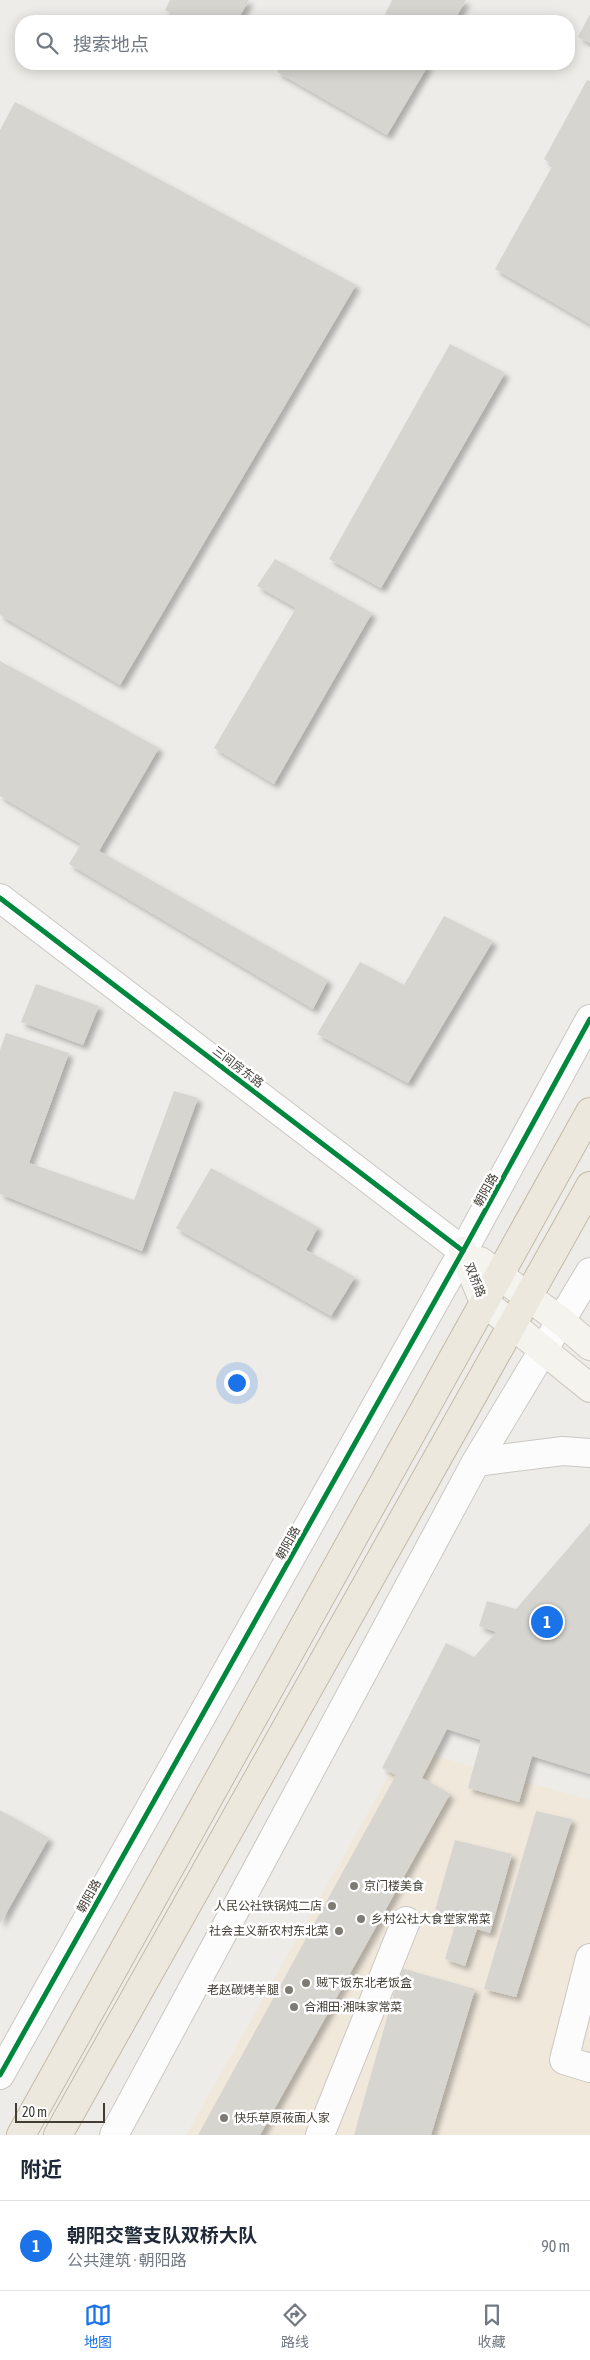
<!DOCTYPE html>
<html lang="zh">
<head>
<meta charset="utf-8">
<style>
	:root { --surface:#fff; --page:#f2f2f3; --text:#1f2937; --muted:#747a83; --line:#e0e1e3; --accent:#1a73e8 }
	body { margin:0; font-family:"Asap Condensed","Noto Sans SC",sans-serif; background:var(--page); color:var(--text) }
	.scale { position:absolute; left:15px; bottom:12px; width:90px; box-sizing:border-box; padding-left:5px; border:2px solid #423d35; border-top:0; font-size:14px; line-height:18px; white-space:nowrap; color:#423d35; -webkit-text-stroke:4px #fff; paint-order:stroke }
	.you { position:absolute; left:236px; top:1382px; width:18px; height:18px; margin:-12px; border:4px solid #fff; border-radius:50%; background:#1a73e8; box-shadow:0 0 0 8px #1a73e833 }
	.badge { display:grid; place-items:center; width:32px; height:32px; border-radius:50%; background:var(--accent); color:#fff; font-size:16px; font-weight:700 }
	.pin { position:absolute; translate:-50% -50%; border:2px solid #fff; box-shadow:0 1px 5px #0006 }
	.list { margin:0; padding:0; list-style:none }
	h2 { display:flex; justify-content:space-between; align-items:center; height:65px; margin:0; padding:0 20px; font-size:21px }
	h2 small { font-size:16px; font-weight:400; color:var(--muted) }
	.list li { display:grid; grid-template-columns:32px 1fr auto; gap:15px; align-items:center; box-sizing:border-box; height:90px; padding:0 20px; border-top:1px solid var(--line) }
	.list b { display:block; font-size:19px; white-space:nowrap }
	.list p { margin:0; font-size:16px; white-space:nowrap; color:var(--muted) }
	.list em { font-size:16px; font-style:normal; color:var(--muted) }
	.icon { flex:none; width:28px; height:28px; fill:none; stroke:currentColor; stroke-width:2; stroke-linecap:round; stroke-linejoin:round }
	.map { position:relative; flex:none; width:590px; height:2135px; overflow:hidden }
	.search { position:absolute; background:var(--surface); box-shadow:0 2px 12px #0003; left:15px; right:15px; top:15px; height:55px; display:flex; align-items:center; gap:12px; box-sizing:border-box; padding:0 18px; border-radius:20px; color:var(--muted); font-size:19px }
	.sheet { height:155px; background:var(--surface) }
	nav { display:flex; justify-content:space-around; align-items:center; box-sizing:border-box; height:70px; border-top:1px solid var(--line); background:var(--surface); font-size:14px; color:var(--muted) }
	nav a { display:grid; justify-items:center; gap:2px }
	nav .on { color:var(--accent) }
	.map>svg:first-child { display:block }
</style>
</head>
<body>
<div class="map">
<svg width="590" height="2135" viewBox="0 0 590 2135">
	<defs>
		<filter id="shadow"><feDropShadow dx="4.5" dy="4.5" stdDeviation="2.5" flood-color="#0004"/></filter>
	</defs>
	<rect width="100%" height="100%" fill="#eeece8"/>
	<polygon fill="#f0e8db" points="405,1747 590,1800 590,2135 186,2135"/>
	<g fill="#d7d5d0" filter="url(#shadow)">
		<polygon points="170,0 249,0 237,21 185,21 165,10"/>
		<polygon points="392,0 466,0 454,21 382,21"/>
		<polygon points="590,14 590,43 578,37"/>
		<polygon points="282,64 429,64 387,135 277,72"/>
		<polygon points="587,80 590,81 590,324 495,269 553,165 544,159"/>
		<polygon points="15,102 356,285 120,685 0,615 0,130"/>
		<polygon points="450,344 505,373 381,588 329,559"/>
		<polygon points="275,559 372,613 274,784 214,748 296,608 257,586"/>
		<polygon points="0,661 159,748 99,851 328,980 313,1009 69,864 81,844 0,796"/>
		<polygon points="444,916 493,941 408,1083 317,1034 360,962 404,985"/>
		<polygon points="36,984 99,1006 83,1045 21,1022"/>
		<polygon points="6,1033 69,1053 29,1163 134,1200 174,1091 198,1098 142,1251 0,1194 0,1050"/>
		<polygon points="211,1168 318,1227 306,1250 355,1277 331,1316 176,1228"/>
		<polygon points="590,1523 590,1774 532,1756 519,1802 468,1788 481,1740 447,1729 422,1778 450,1794 260,2135 198,2135 396,1775 382,1768 446,1643 474,1657 496,1632 479,1626 487,1601 516,1609"/>
		<polygon points="0,1810 49,1838 0,1924"/>
		<polygon points="536,1811 572,1819 516,1997 484,1989"/>
		<polygon points="455,1840 512,1854 490,1933 477,1929 465,1966 445,1959 456,1922 433,1917"/>
		<polygon points="401,1968 475,1989 431,2135 354,2135"/>
	</g>
	<g fill="none" stroke-linecap="round" stroke-linejoin="round">
		<g stroke="#cac8c4" stroke-width="30">
			<g id="minor">
				<polyline points="0,898 463,1251"/>
				<polyline points="476,1462 563,1451 590,1453"/>
				<polyline points="590,1958 564,2060 590,2068"/>
				<polyline points="320,2135 406,1921"/>
			</g>
		</g>
		<g stroke="#cac8c4" stroke-width="30">
			<g id="tertiary">
				<polyline points="0,2075 463,1251 590,1019"/>
				<polyline points="114,2135 476,1462 590,1272"/>
			</g>
		</g>
		<g stroke="#ccc9bf" stroke-width="30">
			<g id="secondary">
				<polyline points="463,1251 484,1302 590,1388"/>
				<polyline points="480,1261 561,1321 590,1346"/>
			</g>
		</g>
		<g stroke="#c4b9a5" stroke-width="30">
			<g id="trunk">
				<polyline points="21,2135 590,1112"/>
				<polyline points="58,2135 590,1186"/>
			</g>
		</g>
		<use href="#minor" stroke="#fcfcfc" stroke-width="28"/>
		<use href="#tertiary" stroke="#fcfcfc" stroke-width="28"/>
		<use href="#secondary" stroke="#f5f3ee" stroke-width="28"/>
		<use href="#trunk" stroke="#ece8de" stroke-width="28"/>
		<g stroke="#fff" stroke-width="8">
			<g id="cycleway">
				<polyline points="0,898 463,1251"/>
				<polyline points="0,2075 463,1251 590,1019"/>
			</g>
		</g>
		<use href="#cycleway" stroke="#00873e" stroke-width="5"/>
	</g>
	<g fill="#7e7a74" stroke="#fff" stroke-width="2">
		<circle cx="354" cy="1886" r="5"/>
		<circle cx="332" cy="1906" r="5"/>
		<circle cx="361" cy="1919" r="5"/>
		<circle cx="339" cy="1931" r="5"/>
		<circle cx="306" cy="1983" r="5"/>
		<circle cx="289" cy="1990" r="5"/>
		<circle cx="294" cy="2007" r="5"/>
		<circle cx="224" cy="2118" r="5"/>
	</g>
	<g text-anchor="middle" stroke-width="5" stroke-linejoin="round" paint-order="stroke">
		<g font-size="12" fill="#423d35" stroke="#fff">
			<text transform="translate(238 1067) rotate(37)" y="4">三间房东路</text>
			<text transform="translate(486 1190) rotate(-61)" y="4">朝阳路</text>
			<text transform="translate(475 1280) rotate(68)" y="4">双桥路</text>
			<text transform="translate(288 1543) rotate(-61)" y="4">朝阳路</text>
			<text transform="translate(89 1896) rotate(-61)" y="4">朝阳路</text>
		</g>
		<g font-size="12" fill="#423d35" stroke="#fff" text-anchor="start">
			<text x="364" y="1890">京门楼美食</text>
			<text x="322" y="1910" text-anchor="end">人民公社铁锅炖二店</text>
			<text x="371" y="1923">乡村公社大食堂家常菜</text>
			<text x="329" y="1935" text-anchor="end">社会主义新农村东北菜</text>
			<text x="316" y="1987">贼下饭东北老饭盒</text>
			<text x="279" y="1994" text-anchor="end">老赵碳烤羊腿</text>
			<text x="304" y="2011">合湘田·湘味家常菜</text>
			<text x="234" y="2122">快乐草原莜面人家</text>
		</g>
	</g>
</svg>
<div class="scale">20 m</div>
<div class="you"></div>
<div class="pin badge" style="left:547px;top:1622px">1</div>
<div class="search"><svg class="icon" aria-label="search" viewBox="0 0 24 24"><circle cx="10" cy="10" r="6"/><path d="M15 15l6 6"/></svg>搜索地点</div>
</div>
<section class="sheet">
<h2>附近<small></small></h2>
<ul class="list">
<li><span class="badge">1</span><div><b>朝阳交警支队双桥大队</b><p>公共建筑 · 朝阳路</p></div><em>90 m</em></li>
</ul>
</section>
<nav>
<a class="on"><svg class="icon" aria-label="map" viewBox="0 0 24 24"><path d="M3 6l6-2 6 2 6-2v14l-6 2-6-2-6 2zM9 4v14M15 6v14"/></svg>地图</a>
<a><svg class="icon" aria-label="directions" viewBox="0 0 24 24"><path d="M12 3l9 9-9 9-9-9zM9 14v-3h6M13 9l2 2-2 2"/></svg>路线</a>
<a><svg class="icon" aria-label="saved" viewBox="0 0 24 24"><path d="M7 4h10v16l-5-4-5 4z"/></svg>收藏</a>
</nav>
</body>
</html>
